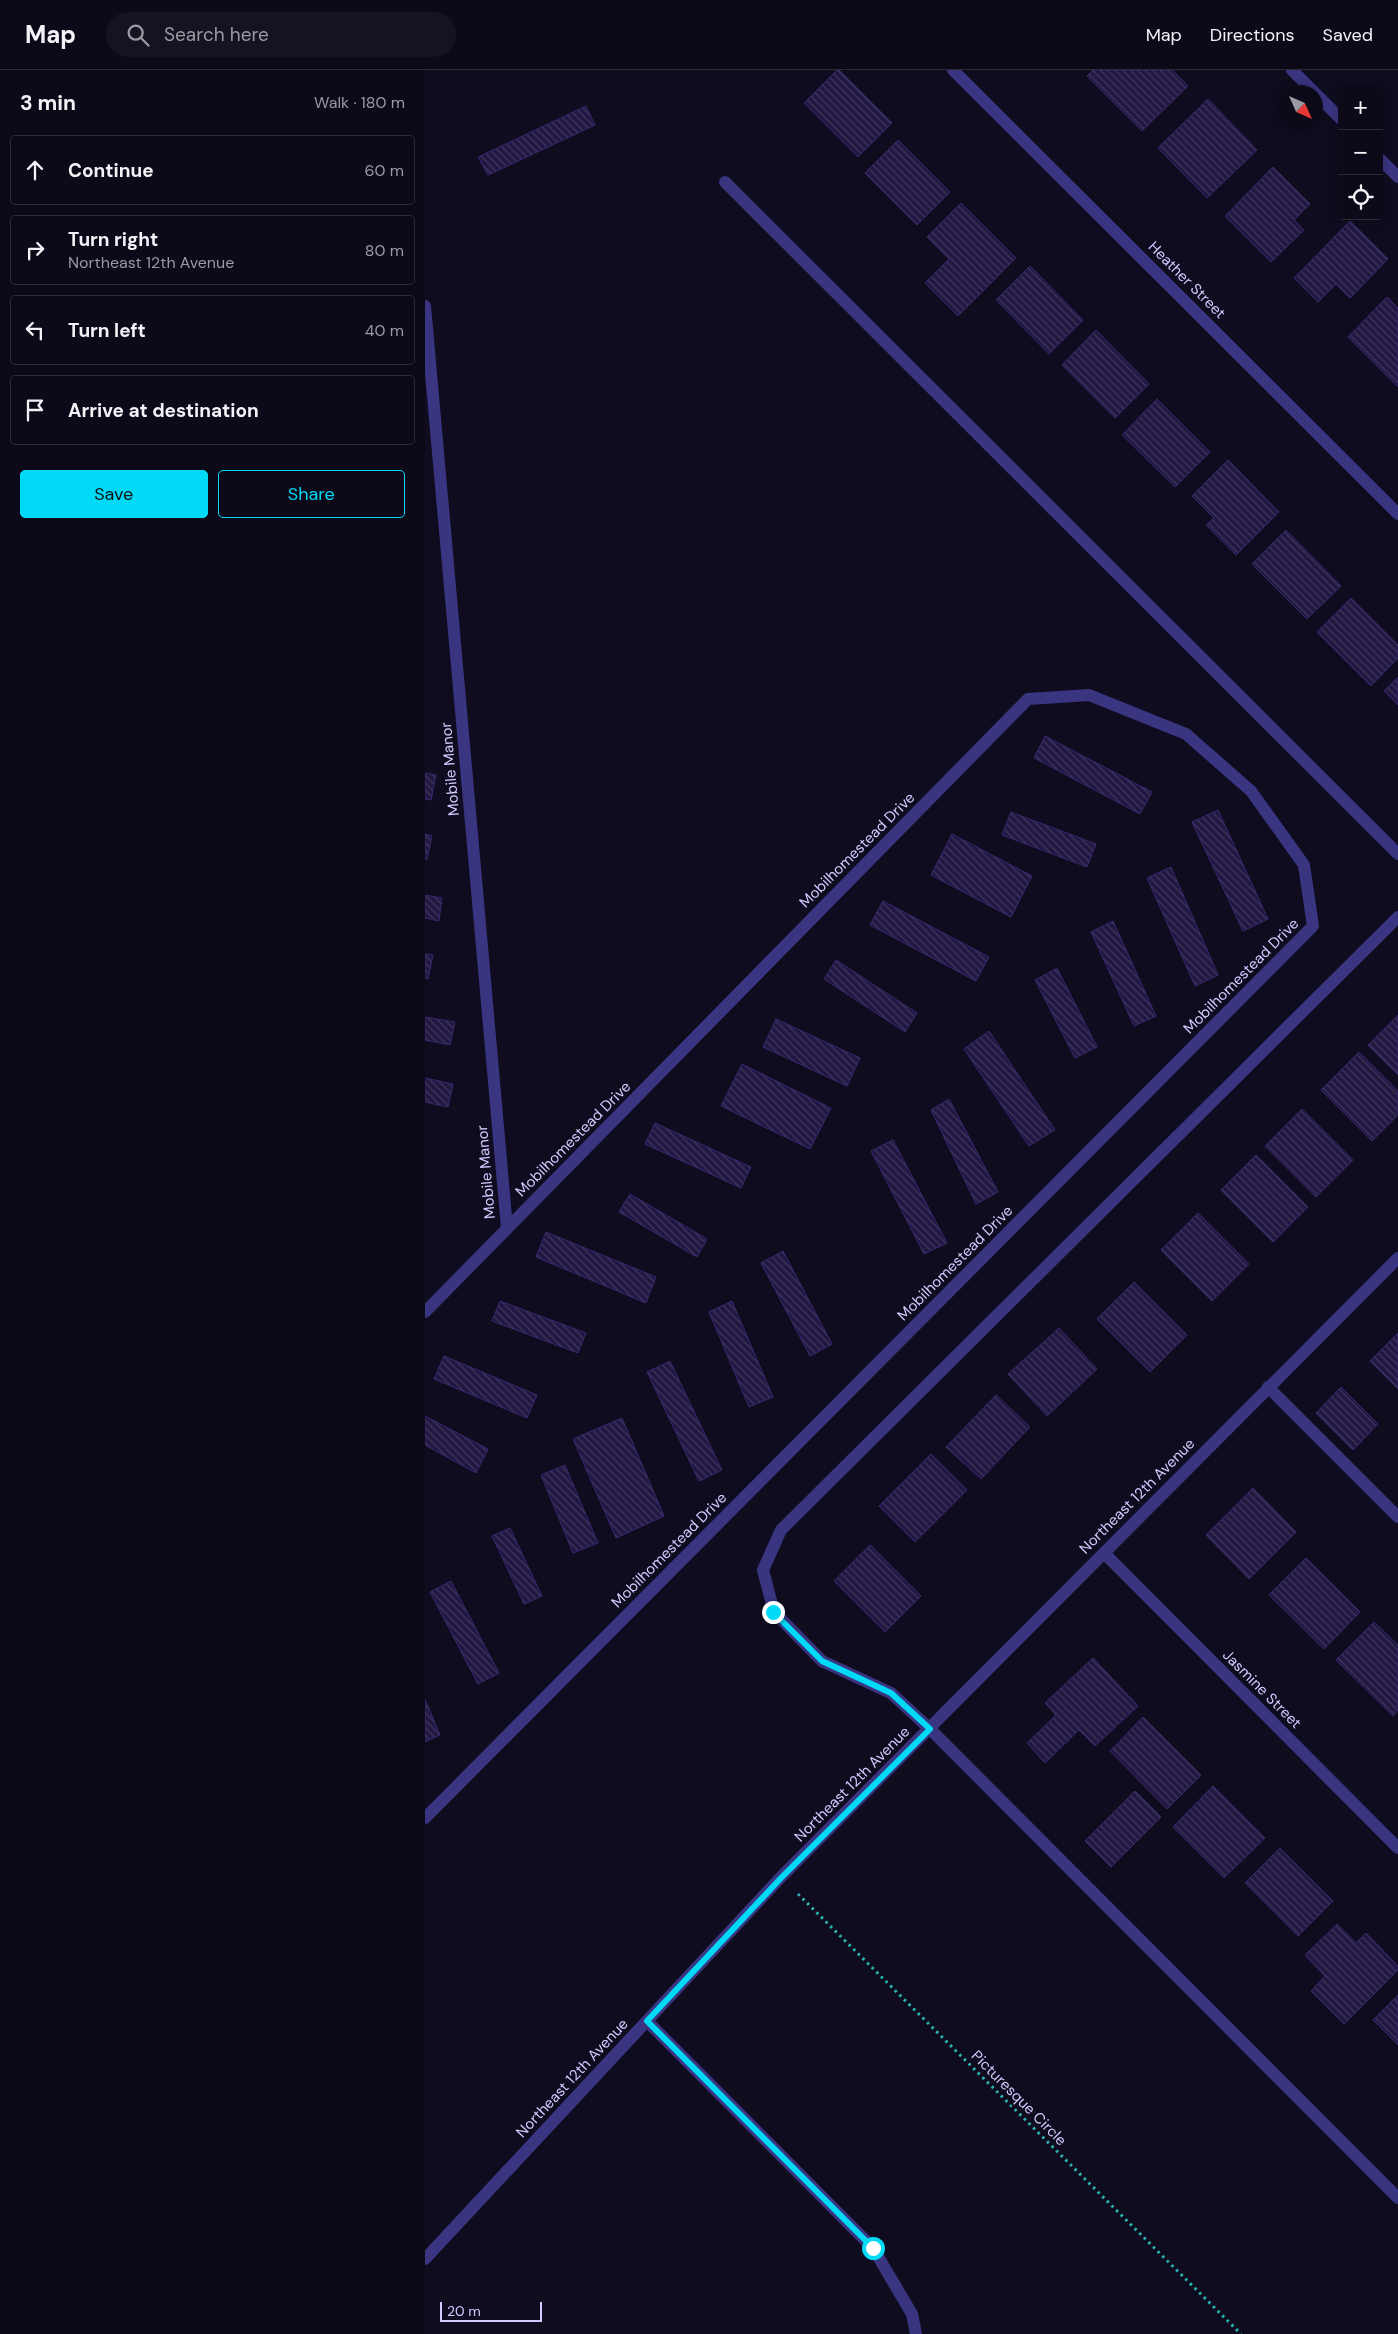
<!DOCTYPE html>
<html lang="en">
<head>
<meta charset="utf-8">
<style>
	:root { --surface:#0c0918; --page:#151221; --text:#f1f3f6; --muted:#9a9aa2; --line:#2c2a37; --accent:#00daf6 }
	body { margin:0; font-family:"DM Sans",sans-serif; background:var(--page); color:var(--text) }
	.controls { position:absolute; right:15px; top:15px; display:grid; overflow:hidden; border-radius:5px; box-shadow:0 2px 8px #0003 }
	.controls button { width:45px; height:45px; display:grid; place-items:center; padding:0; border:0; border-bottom:1px solid var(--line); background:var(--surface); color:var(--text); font:25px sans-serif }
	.compass { position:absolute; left:853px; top:15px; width:45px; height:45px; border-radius:50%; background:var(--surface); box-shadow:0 2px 8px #0003; rotate:135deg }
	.scale { position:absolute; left:15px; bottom:12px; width:102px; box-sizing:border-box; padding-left:5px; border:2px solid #d2cbff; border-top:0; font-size:14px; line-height:18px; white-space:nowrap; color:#d2cbff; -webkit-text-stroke:4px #100c20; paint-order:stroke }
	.stop { position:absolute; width:15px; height:15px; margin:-11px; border:4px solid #00daf6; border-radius:50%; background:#fff }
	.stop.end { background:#00daf6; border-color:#fff; box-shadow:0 1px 5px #0008 }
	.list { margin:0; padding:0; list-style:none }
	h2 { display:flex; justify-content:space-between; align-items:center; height:65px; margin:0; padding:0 20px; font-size:21px }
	h2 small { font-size:16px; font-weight:400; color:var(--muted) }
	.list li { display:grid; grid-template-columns:32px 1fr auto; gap:15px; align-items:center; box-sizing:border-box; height:70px; margin:0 10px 10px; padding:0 10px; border:1px solid var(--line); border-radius:5px }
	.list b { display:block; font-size:19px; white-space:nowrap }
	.list p { margin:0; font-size:16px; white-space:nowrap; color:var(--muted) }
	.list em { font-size:16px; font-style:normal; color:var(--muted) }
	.actions { display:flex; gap:10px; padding:15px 20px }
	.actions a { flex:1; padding:11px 0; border:1px solid var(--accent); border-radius:5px; text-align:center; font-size:18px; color:var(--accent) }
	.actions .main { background:var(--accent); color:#111 }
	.icon { flex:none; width:28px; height:28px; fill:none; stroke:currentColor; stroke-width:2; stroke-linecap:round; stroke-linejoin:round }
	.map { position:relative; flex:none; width:973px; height:2264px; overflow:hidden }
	header { display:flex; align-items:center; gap:30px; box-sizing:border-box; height:70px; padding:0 25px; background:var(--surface); border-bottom:1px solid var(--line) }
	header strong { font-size:24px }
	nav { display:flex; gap:28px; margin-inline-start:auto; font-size:18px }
	.search { width:350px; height:45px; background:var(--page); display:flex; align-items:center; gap:12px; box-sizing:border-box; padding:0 18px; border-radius:28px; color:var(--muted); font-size:19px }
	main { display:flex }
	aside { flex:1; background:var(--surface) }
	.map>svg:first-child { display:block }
</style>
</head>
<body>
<header>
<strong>Map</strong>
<div class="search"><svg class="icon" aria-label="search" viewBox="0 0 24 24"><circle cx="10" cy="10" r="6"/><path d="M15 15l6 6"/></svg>Search here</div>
<nav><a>Map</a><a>Directions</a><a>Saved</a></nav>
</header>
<main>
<aside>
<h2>3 min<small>Walk · 180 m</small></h2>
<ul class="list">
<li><svg class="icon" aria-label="ahead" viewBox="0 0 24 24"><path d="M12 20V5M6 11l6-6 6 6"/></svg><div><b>Continue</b></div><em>60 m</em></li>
<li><svg class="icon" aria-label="right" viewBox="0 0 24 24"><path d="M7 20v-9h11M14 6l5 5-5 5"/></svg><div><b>Turn right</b><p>Northeast 12th Avenue</p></div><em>80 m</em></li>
<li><svg class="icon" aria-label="left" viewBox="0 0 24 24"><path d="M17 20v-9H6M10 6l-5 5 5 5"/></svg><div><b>Turn left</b></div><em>40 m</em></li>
<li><svg class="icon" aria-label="arrive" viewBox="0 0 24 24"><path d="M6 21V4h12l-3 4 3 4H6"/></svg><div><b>Arrive at destination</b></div></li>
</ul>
<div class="actions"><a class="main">Save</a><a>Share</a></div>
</aside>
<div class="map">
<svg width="973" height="2264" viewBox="0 0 973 2264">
	<defs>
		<pattern id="building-back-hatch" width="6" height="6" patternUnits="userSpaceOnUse" patternTransform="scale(1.25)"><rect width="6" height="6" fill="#211742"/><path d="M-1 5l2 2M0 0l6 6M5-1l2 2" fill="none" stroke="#40375e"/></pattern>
	</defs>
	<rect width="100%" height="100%" fill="#100c20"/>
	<g fill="url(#building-back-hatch)" stroke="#37286f">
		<polygon points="412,0 414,0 467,53 433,87 379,33"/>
		<polygon points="668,0 747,0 763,16 717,61 662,6"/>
		<polygon points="783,29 832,80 782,128 733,78"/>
		<polygon points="161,36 170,55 63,105 53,87"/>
		<polygon points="473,70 525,122 492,155 440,103"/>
		<polygon points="848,97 885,134 869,150 879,160 846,192 800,146"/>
		<polygon points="536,133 591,188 533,246 500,213 524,189 502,167"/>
		<polygon points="925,151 963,189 925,228 911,214 893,232 869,208"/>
		<polygon points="605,196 658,250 624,284 571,230"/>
		<polygon points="962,227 973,238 973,317 923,267"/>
		<polygon points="671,260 724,314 690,348 637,295"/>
		<polygon points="732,329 785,382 750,417 697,365"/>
		<polygon points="803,390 854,442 811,485 781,455 789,448 767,426"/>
		<polygon points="861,460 916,516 882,549 827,494"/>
		<polygon points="926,528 973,575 973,588 946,616 892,562"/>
		<polygon points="973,607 973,635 959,621"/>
		<polygon points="620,666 727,722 715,744 609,688"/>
		<polygon points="0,703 11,705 6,730 0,729"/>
		<polygon points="793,740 843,849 818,861 767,752"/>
		<polygon points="586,742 671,774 662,797 577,765"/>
		<polygon points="0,764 7,766 2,789 0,789"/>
		<polygon points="527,764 607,806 586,847 506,805"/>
		<polygon points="746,797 793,905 770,916 722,808"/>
		<polygon points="0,825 17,828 14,851 0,848"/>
		<polygon points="458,831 564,887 551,911 445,855"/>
		<polygon points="688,851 731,946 709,956 666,862"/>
		<polygon points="0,884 8,885 3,909 0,908"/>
		<polygon points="411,890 492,943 480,962 399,909"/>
		<polygon points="632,898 672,977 650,988 610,910"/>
		<polygon points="973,945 973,1005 943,975"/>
		<polygon points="0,947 30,952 25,975 0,970"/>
		<polygon points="351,949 435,988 422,1016 338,977"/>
		<polygon points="564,961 630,1060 604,1076 539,979"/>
		<polygon points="934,982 973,1021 973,1045 947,1071 896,1020"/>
		<polygon points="317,994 406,1038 385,1079 296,1036"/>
		<polygon points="0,1008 28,1014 23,1037 0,1032"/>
		<polygon points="524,1029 573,1122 551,1134 506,1040"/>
		<polygon points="877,1039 928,1090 891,1127 840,1076"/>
		<polygon points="230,1053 326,1097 316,1118 220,1074"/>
		<polygon points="468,1070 522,1173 499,1184 446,1081"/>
		<polygon points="831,1085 883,1137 848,1172 796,1120"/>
		<polygon points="205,1124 282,1169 272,1187 194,1142"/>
		<polygon points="773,1143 824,1194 787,1231 736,1180"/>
		<polygon points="121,1162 231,1207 221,1233 111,1187"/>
		<polygon points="358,1181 407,1274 385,1286 336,1193"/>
		<polygon points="709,1212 762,1265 725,1302 672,1249"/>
		<polygon points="75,1231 161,1263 153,1283 67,1251"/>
		<polygon points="307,1231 348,1327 324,1337 284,1242"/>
		<polygon points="634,1258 672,1299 622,1346 583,1304"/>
		<polygon points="973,1263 973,1319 945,1291"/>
		<polygon points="19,1286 112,1325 102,1348 9,1309"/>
		<polygon points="245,1291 297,1400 274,1411 222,1302"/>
		<polygon points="916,1317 953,1354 928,1380 891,1343"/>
		<polygon points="571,1325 605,1357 556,1409 521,1377"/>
		<polygon points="0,1346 63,1379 51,1403 0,1375"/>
		<polygon points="197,1348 239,1446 191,1468 148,1369"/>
		<polygon points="506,1384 542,1420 490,1472 454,1436"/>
		<polygon points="140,1395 173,1473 148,1483 116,1405"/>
		<polygon points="828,1418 871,1462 824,1509 781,1465"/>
		<polygon points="85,1458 117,1526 99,1534 67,1466"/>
		<polygon points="445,1475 496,1526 460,1562 409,1511"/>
		<polygon points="881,1488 935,1542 899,1579 844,1525"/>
		<polygon points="26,1511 74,1603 53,1614 5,1522"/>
		<polygon points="949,1552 973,1575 973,1640 968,1646 911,1590"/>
		<polygon points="668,1588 713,1636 670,1676 654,1660 620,1693 602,1673 631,1645 620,1633"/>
		<polygon points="0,1629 15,1665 0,1672"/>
		<polygon points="718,1647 776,1705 742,1739 685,1681"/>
		<polygon points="788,1716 840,1768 799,1808 748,1757"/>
		<polygon points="710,1721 736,1747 686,1797 660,1771"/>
		<polygon points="855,1778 908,1831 873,1866 820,1813"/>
		<polygon points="912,1854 931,1873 941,1863 973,1896 973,1900 919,1954 886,1921 900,1906 880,1885"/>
		<polygon points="973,1925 973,1975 948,1950"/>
	</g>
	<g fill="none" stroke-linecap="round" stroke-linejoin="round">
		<polyline stroke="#29b5af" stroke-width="3" stroke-dasharray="2.5 4" stroke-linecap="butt" points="373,1824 816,2264"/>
		<g stroke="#393581" stroke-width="12">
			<polyline points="528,0 973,444"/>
			<polyline points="867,0 889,22"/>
			<polyline points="891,24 917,50"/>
			<polyline points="954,88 973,107"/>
			<polyline points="300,112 973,784"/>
			<polyline points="0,236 82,1158"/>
			<polyline points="973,847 356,1460 338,1500 349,1542 397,1591 466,1623 505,1659 973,2128"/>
			<polyline points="0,1242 603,629 664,625 761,664 826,721 879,795 888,856 0,1748"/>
			<polyline points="843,1317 973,1447"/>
			<polyline points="679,1483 973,1778"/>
			<polyline points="222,1951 448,2178 487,2244 491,2264"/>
			<polyline points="0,2189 356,1807 973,1188"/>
		</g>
	</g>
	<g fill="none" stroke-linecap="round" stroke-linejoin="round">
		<polyline stroke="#00daf6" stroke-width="6" points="348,1542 397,1591 466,1623 505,1659 356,1808 222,1951 448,2178"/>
	</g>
	<g text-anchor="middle" stroke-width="4" stroke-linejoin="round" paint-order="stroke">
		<g font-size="15" fill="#d2cbff" stroke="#100c20">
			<text transform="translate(762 210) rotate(45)" y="5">Heather Street</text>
			<text transform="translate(25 699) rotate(-95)" y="5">Mobile Manor</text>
			<text transform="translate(432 780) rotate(-45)" y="5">Mobilhomestead Drive</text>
			<text transform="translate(816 906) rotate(-45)" y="5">Mobilhomestead Drive</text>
			<text transform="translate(148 1069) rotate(-45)" y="5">Mobilhomestead Drive</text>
			<text transform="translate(61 1102) rotate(-95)" y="5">Mobile Manor</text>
			<text transform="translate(530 1193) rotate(-45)" y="5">Mobilhomestead Drive</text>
			<text transform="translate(712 1426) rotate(-45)" y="5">Northeast 12th Avenue</text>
			<text transform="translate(244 1480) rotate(-45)" y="5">Mobilhomestead Drive</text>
			<text transform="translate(837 1619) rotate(45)" y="5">Jasmine Street</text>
			<text transform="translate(427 1714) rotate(-45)" y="5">Northeast 12th Avenue</text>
			<text transform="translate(147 2008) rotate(-47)" y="5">Northeast 12th Avenue</text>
			<text transform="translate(594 2028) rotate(45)" y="5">Picturesque Circle</text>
		</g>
	</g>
</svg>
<div class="controls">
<button>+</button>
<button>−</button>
<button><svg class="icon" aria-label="locate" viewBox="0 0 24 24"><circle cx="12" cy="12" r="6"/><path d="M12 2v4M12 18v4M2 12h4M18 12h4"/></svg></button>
</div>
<svg class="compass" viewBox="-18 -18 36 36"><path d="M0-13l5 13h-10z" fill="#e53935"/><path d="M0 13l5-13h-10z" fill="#9a9aa2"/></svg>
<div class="scale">20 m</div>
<div class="stop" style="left:448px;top:2178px"></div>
<div class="stop end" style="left:348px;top:1542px"></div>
</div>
</main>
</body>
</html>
